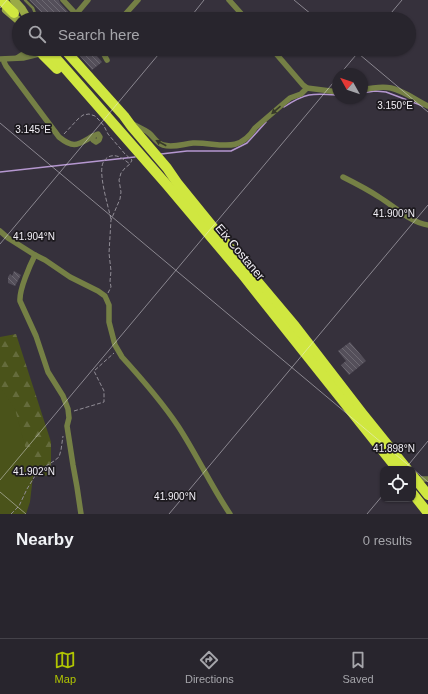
<!DOCTYPE html>
<html lang="en">
<head>
<meta charset="utf-8">
<style>
	:root { --surface:#28252d; --page:#302d35; --text:#f1f3f6; --muted:#a5a5aa; --line:#444249; --accent:#b0c502 }
	body { margin:0; font-family:Arial,sans-serif; background:var(--page); color:var(--text) }
	.controls { position:absolute; right:12px; bottom:12px; display:grid; overflow:hidden; border-radius:8px; box-shadow:0 1px 3px #0004 }
	.controls button { width:36px; height:36px; display:grid; place-items:center; padding:0; border:0; border-bottom:1px solid var(--line); background:var(--surface); color:var(--text); font:20px sans-serif }
	.compass { position:absolute; left:332px; top:68px; width:36px; height:36px; border-radius:50%; background:var(--surface); box-shadow:0 1px 3px #0004; rotate:310deg }
	.list { margin:0; padding:0; list-style:none }
	h2 { display:flex; justify-content:space-between; align-items:center; height:52px; margin:0; padding:0 16px; font-size:17px }
	h2 small { font-size:13px; font-weight:400; color:var(--muted) }
	.icon { flex:none; width:22px; height:22px; fill:none; stroke:currentColor; stroke-width:2; stroke-linecap:round; stroke-linejoin:round }
	.map { position:relative; flex:none; width:428px; height:514px; overflow:hidden }
	.search { position:absolute; background:var(--surface); box-shadow:0 1px 3px #0004; left:12px; right:12px; top:12px; height:44px; display:flex; align-items:center; gap:10px; box-sizing:border-box; padding:0 14px; border-radius:22px; color:var(--muted); font-size:15px }
	.sheet { height:124px; background:var(--surface) }
	nav { display:flex; justify-content:space-around; align-items:center; box-sizing:border-box; height:56px; border-top:1px solid var(--line); background:var(--surface); font-size:11px; color:var(--muted) }
	nav a { display:grid; justify-items:center; gap:2px }
	nav .on { color:var(--accent) }
	.map>svg:first-child { display:block }
</style>
</head>
<body>
<div class="map">
<svg width="428" height="514" viewBox="0 0 428 514">
	<defs>
		<pattern id="forest-firs" width="22" height="20" patternUnits="userSpaceOnUse"><rect width="22" height="20" fill="#4a531a"/><path d="M5 1l3.5 6h-7zM16 11l3.5 6h-7z" fill="#656c3c"/></pattern>
		<pattern id="building-back-hatch" width="6" height="6" patternUnits="userSpaceOnUse"><rect width="6" height="6" fill="#544f5a"/><path d="M-1 5l2 2M0 0l6 6M5-1l2 2" fill="none" stroke="#6d6972"/></pattern>
	</defs>
	<rect width="100%" height="100%" fill="#36313c"/>
	<polygon fill="url(#forest-firs)" points="16,334 51,442 51,475 22,478 0,507 0,337"/>
	<polygon fill="#4a531a" points="0,387 15,409 33,476 30,502 26,514 0,514"/>
	<g fill="none" stroke-linecap="round" stroke-linejoin="round">
		<g stroke="#b597d0" stroke-width="1.5">
			<polyline points="362,93 375,91 386,92 423,106"/>
			<path d="M 284,107 C 305,93 312,93 337,95"/>
			<polyline points="161,154 187,151 231,151 247,143 266,122"/>
			<polyline points="0,172 135,157"/>
		</g>
	</g>
	<g fill="url(#building-back-hatch)">
		<polygon points="29,0 59,0 60,3 70,14 66,19 48,19"/>
		<polygon points="74,49 91,49 102,62 92,70"/>
		<polygon points="14,271 21,275 15,286 8,283 8,277 10,274 12,276"/>
		<polygon points="350,342 366,361 349,375 341,365 346,361 338,351"/>
	</g>
	<g fill="none" stroke-linecap="round" stroke-linejoin="round">
		<g stroke="#918d96" stroke-width="1" stroke-dasharray="4 2" stroke-linecap="butt">
			<polyline points="64,134 78,119 83,115 89,114 95,116 99,120 104,126 108,134 125,154 132,160 130,164 125,168 121,173 119,180 121,192 120,199 111,220 109,253 111,271 110,281 111,287 108,293"/>
			<path d="M 111,219 C 108,206 100,179 102,167 C 102,163 105,159 108,157 C 117,153 123,159 130,164"/>
			<polyline points="74,411 104,402 104,391 94,371 114,353"/>
			<polyline points="11,514 19,506 27,489 38,471 54,461 59,457 61,450 63,436"/>
		</g>
		<polyline stroke="#758045" stroke-width="2.5" points="25,0 33,8 37,19"/>
		<g stroke="#758045" stroke-width="5.5">
			<polyline points="63,0 76,14"/>
			<polyline points="229,0 246,19"/>
			<polyline points="72,19 88,0"/>
			<polyline points="121,19 138,0"/>
			<polyline points="101,49 107,60"/>
			<polyline points="272,49 303,85 307,88 338,92"/>
			<polyline points="17,58 23,54 28,49"/>
			<polyline points="0,59 23,58 39,54"/>
			<path d="M 5,59 L 4,62 L 6,66 L 59,137 C 74,149 77,145 93,136 L 93,140 L 96,142 L 99,140 L 100,137 L 98,134 L 93,136"/>
			<path d="M 362,90 C 371,88 381,86 391,88 C 404,91 416,100 428,106"/>
			<path d="M 133,124 C 138,127 144,129 149,133 C 154,137 156,143 163,145 C 173,148 183,144 193,143 C 218,142 238,155 255,128 L 290,98 L 301,94 L 307,88"/>
			<path d="M 343,177 C 355,183 367,189 379,197 C 394,206 411,223 428,225"/>
			<path d="M 0,231 L 8,238 L 35,255 L 45,260 L 70,277 L 98,291 L 105,296 L 109,305 L 109,322 L 115,345 L 122,357 C 142,379 162,402 178,426 C 197,455 211,486 230,514"/>
			<path d="M 35,255 C 30,265 19,290 20,301 L 36,336 L 48,372 L 63,396 L 68,409 L 69,418 L 67,426 L 73,465 L 77,487 L 81,514"/>
			<polyline points="420,479 428,479"/>
		</g>
		<g stroke="#9aaa47" stroke-width="8">
			<polyline points="14,0 22,9 28,19"/>
			<polyline points="6,10 19,21"/>
			<path d="M 33,49 C 40,56 48,56 55,49"/>
		</g>
		<g stroke="#d0e740" stroke-width="10">
			<polyline points="1,0 14,13"/>
			<polyline points="64,49 124,116 132,127 167,168 178,184 247,269 295,326 362,413 407,469"/>
			<polyline points="43,55 57,69"/>
			<polyline points="55,57 167,185 242,274 397,469"/>
			<polyline points="413,476 428,495"/>
			<polyline points="413,494 428,513"/>
		</g>
	</g>
	<defs><path id="oneway-solid" d="M-6-.8H1V-3.2L6.5 0L1 3.2V.8H-6Z"/></defs>
	<g fill="#37392a">
		<use href="#oneway-solid" transform="translate(276 110) rotate(139)"/>
		<use href="#oneway-solid" transform="translate(161 143) rotate(-152)"/>
	</g>
	<path fill="none" stroke="#f2eff6" stroke-width="1" stroke-opacity="0.45" d="M 294,0 L 317,19M 0,8 L 7,0M 189,19 L 204,0M 386,19 L 402,0M 353,49 L 428,112M 340,74 L 361,49M 0,123 L 413,469M 0,244 L 163,49M 405,469 L 428,441M 413,469 L 428,482M 0,480 L 338,77M 0,492 L 26,514M 169,514 L 428,205M 367,514 L 383,495"/>
	<g text-anchor="middle" stroke-width="3.5" stroke-linejoin="round" paint-order="stroke">
		<g font-size="12" fill="#f2eff6" stroke="#1d1a1f">
			<text transform="translate(240 252) rotate(50)" y="4">Eix Costaner</text>
		</g>
	</g>
	<g font-size="10" text-anchor="middle" fill="#f2eff6" stroke="#1d1a1f" stroke-width="3.5" stroke-linejoin="round" paint-order="stroke">
		<text x="395" y="109">3.150°E</text>
		<text x="33" y="133">3.145°E</text>
		<text x="394" y="217">41.900°N</text>
		<text x="34" y="240">41.904°N</text>
		<text x="394" y="452">41.898°N</text>
		<text x="34" y="475">41.902°N</text>
		<text x="175" y="500">41.900°N</text>
	</g>
</svg>
<div class="controls">
<button><svg class="icon" aria-label="locate" viewBox="0 0 24 24"><circle cx="12" cy="12" r="6"/><path d="M12 2v4M12 18v4M2 12h4M18 12h4"/></svg></button>
</div>
<svg class="compass" viewBox="-18 -18 36 36"><path d="M0-13l5 13h-10z" fill="#e53935"/><path d="M0 13l5-13h-10z" fill="#a5a5aa"/></svg>
<div class="search"><svg class="icon" aria-label="search" viewBox="0 0 24 24"><circle cx="10" cy="10" r="6"/><path d="M15 15l6 6"/></svg>Search here</div>
</div>
<section class="sheet">
<h2>Nearby<small>0 results</small></h2>
<ul class="list">
</ul>
</section>
<nav>
<a class="on"><svg class="icon" aria-label="map" viewBox="0 0 24 24"><path d="M3 6l6-2 6 2 6-2v14l-6 2-6-2-6 2zM9 4v14M15 6v14"/></svg>Map</a>
<a><svg class="icon" aria-label="directions" viewBox="0 0 24 24"><path d="M12 3l9 9-9 9-9-9zM9 14v-3h6M13 9l2 2-2 2"/></svg>Directions</a>
<a><svg class="icon" aria-label="saved" viewBox="0 0 24 24"><path d="M7 4h10v16l-5-4-5 4z"/></svg>Saved</a>
</nav>
</body>
</html>
